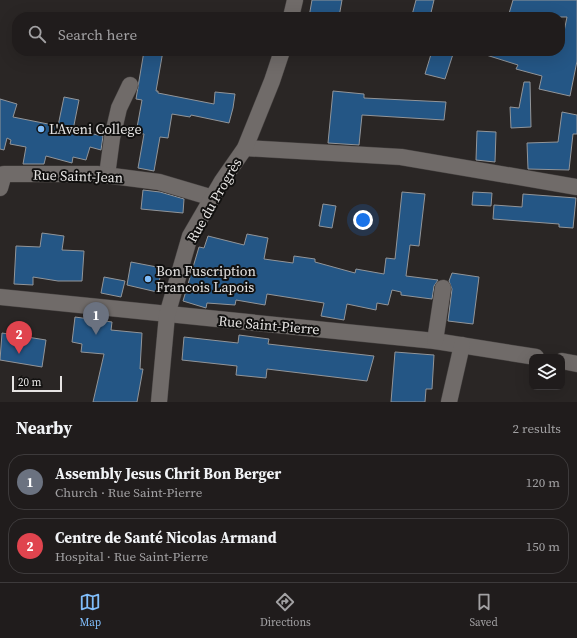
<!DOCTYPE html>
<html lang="en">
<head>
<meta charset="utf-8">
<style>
	:root { --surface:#201c1c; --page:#2d2929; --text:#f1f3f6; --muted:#a2a1a3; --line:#3d3a3b; --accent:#80bdfa }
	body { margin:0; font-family:"Source Serif 4",serif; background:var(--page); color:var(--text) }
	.controls { position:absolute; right:12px; bottom:12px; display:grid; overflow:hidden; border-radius:8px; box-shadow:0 4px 16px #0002 }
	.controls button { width:36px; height:36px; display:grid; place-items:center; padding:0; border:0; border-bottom:1px solid var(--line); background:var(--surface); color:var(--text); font:20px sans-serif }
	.scale { position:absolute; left:12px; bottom:10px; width:50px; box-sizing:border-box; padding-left:4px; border:2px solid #e6e4e3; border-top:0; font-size:11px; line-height:14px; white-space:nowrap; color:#e6e4e3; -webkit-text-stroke:3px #11100f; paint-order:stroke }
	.you { position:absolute; left:363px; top:220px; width:14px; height:14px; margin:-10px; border:3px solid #fff; border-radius:50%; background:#1a73e8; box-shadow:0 0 0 6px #1a73e833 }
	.badge { display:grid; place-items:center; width:26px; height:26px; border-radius:50%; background:var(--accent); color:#fff; font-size:13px; font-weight:700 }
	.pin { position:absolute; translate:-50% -33px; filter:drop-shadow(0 1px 2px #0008) }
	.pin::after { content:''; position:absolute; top:21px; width:14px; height:12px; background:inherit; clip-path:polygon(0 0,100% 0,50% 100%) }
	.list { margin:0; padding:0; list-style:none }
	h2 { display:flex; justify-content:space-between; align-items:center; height:52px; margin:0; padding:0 16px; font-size:17px }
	h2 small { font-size:13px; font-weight:400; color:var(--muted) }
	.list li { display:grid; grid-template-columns:26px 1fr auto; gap:12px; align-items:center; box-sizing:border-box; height:56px; margin:0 8px 8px; padding:0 8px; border:1px solid var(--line); border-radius:16px }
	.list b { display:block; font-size:15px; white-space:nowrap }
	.list p { margin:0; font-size:13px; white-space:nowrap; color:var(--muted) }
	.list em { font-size:13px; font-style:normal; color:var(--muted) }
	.icon { flex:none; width:22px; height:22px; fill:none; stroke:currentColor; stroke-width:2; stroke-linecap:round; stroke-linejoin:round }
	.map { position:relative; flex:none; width:577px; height:402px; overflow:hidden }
	.search { position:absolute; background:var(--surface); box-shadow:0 4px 16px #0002; left:12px; right:12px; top:12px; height:44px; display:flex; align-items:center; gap:10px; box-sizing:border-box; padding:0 14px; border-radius:16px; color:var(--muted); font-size:15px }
	.sheet { height:180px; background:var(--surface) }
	nav { display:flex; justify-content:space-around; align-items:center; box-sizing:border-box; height:56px; border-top:1px solid var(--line); background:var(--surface); font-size:11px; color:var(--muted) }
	nav a { display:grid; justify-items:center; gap:2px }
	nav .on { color:var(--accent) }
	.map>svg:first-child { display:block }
</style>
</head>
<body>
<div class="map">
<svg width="577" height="402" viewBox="0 0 577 402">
	<rect width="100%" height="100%" fill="#2a2625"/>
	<g fill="#245685" stroke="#929599">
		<polygon points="312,0 342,0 339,17 309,17"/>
		<polygon points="416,0 434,0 430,17 412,15"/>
		<polygon points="513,0 577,0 577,61 570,96 539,89 542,76 516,69 518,65 483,54 483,51 560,51 567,17 508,17"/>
		<polygon points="144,51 163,51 156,91 158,91 158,93 214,104 215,92 235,94 233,108 229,123 191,115 190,117 172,114 168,138 160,137 154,171 138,168 144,134 136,133 142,100 136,99"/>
		<polygon points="432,51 454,51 445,79 425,74"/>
		<polygon points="524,82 530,82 531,127 511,128 510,107 519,108"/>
		<polygon points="333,91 364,94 364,98 446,102 444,120 362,115 359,145 328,143"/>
		<polygon points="64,97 79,100 73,130 103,136 101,150 90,147 86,160 73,157 72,163 46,156 44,164 23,164 26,147 10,144 11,140 7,138 4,150 0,149 0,99 17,104 13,117 58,126"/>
		<polygon points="562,112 577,115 577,134 573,134 569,170 528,169 527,143 558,142"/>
		<polygon points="477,131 496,132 495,162 476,160"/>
		<polygon points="143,190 160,192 184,199 183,213 141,209"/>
		<polygon points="402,192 425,194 419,246 410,245 406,276 438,280 434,286 432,299 401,295 401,292 392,290 388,305 377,303 376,310 347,304 344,320 321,316 324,303 267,294 265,305 236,300 235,305 207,303 206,308 183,301 199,247 204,248 208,236 244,245 247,234 268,238 264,259 293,263 294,256 315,259 315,262 355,273 356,269 384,274 386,258 395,259"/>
		<polygon points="473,192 492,193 491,206 472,205"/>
		<polygon points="523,194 576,198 573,228 559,227 559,224 493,219 494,205 522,207"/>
		<polygon points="323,204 336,206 332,228 319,226"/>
		<polygon points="42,233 64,236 62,250 84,251 82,281 58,281 33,277 33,285 14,284 16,246 40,247"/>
		<polygon points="131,262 162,268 157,292 127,285"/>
		<polygon points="452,273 479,277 473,324 448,321 452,289 449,281"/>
		<polygon points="104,277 125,281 121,297 101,293"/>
		<polygon points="75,317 112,322 111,330 142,333 140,369 143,369 137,402 93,402 104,354 81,352 82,344 72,342"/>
		<polygon points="2,333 46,340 42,367 0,360"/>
		<polygon points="239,335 269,339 268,344 374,356 367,381 267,369 266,378 236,375 237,366 182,360 184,337 238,343"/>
		<polygon points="395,352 434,355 432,389 426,389 425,402 391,402"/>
	</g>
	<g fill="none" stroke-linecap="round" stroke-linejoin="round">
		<g stroke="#464241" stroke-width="17">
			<g id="street">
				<polyline points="291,17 295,0"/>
				<polyline points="245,148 401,157 577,187"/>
				<polyline points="107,175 112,138 119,108 130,85"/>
				<polyline points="0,188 4,174 97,174 159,182 213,198"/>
				<polyline points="0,297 435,341 536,357"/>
				<polyline points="435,341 443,288"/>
				<polyline points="562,361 577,364"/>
				<polyline points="159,402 167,315 190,236 222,181 245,148 272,81 282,51"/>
				<polyline points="449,402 462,345"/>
			</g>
		</g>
		<use href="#street" stroke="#706b69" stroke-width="16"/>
	</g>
	<g fill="#80bdfa" stroke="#11100f" stroke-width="1.5">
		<circle cx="41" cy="129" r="4"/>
		<circle cx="148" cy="279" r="4"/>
	</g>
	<g text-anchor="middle" stroke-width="4" stroke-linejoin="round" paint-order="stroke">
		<g font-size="14" fill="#e6e4e3" stroke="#11100f" text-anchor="start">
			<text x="49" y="134">L'Aveni College</text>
			<text x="156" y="276">Bon Fuscription<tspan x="156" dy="16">Francois Lapois</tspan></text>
		</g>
		<g font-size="14" fill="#e6e4e3" stroke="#11100f">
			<text transform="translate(78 176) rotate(2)" y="5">Rue Saint-Jean</text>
			<text transform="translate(214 200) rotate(-60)" y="5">Rue du Progrès</text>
			<text transform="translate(269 325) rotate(5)" y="5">Rue Saint-Pierre</text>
		</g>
	</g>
</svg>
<div class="controls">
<button><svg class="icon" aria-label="layers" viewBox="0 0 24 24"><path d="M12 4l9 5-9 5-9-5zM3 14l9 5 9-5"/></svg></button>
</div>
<div class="scale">20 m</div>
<div class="you"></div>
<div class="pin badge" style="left:96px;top:335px;background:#6b7280">1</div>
<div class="pin badge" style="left:19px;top:354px;background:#e0444e">2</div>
<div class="search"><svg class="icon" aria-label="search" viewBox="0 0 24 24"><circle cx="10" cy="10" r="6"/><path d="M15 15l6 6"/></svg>Search here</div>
</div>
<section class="sheet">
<h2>Nearby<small>2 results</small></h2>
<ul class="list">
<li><span class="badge" style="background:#6b7280">1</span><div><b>Assembly Jesus Chrit Bon Berger</b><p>Church · Rue Saint-Pierre</p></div><em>120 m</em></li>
<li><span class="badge" style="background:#e0444e">2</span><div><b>Centre de Santé Nicolas Armand</b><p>Hospital · Rue Saint-Pierre</p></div><em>150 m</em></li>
</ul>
</section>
<nav>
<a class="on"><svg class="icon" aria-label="map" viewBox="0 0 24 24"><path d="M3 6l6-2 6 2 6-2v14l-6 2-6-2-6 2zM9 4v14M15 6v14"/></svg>Map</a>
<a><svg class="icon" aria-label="directions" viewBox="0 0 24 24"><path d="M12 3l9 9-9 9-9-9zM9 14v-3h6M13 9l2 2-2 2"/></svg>Directions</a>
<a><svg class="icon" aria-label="saved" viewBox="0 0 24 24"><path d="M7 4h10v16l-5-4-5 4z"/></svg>Saved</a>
</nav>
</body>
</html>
